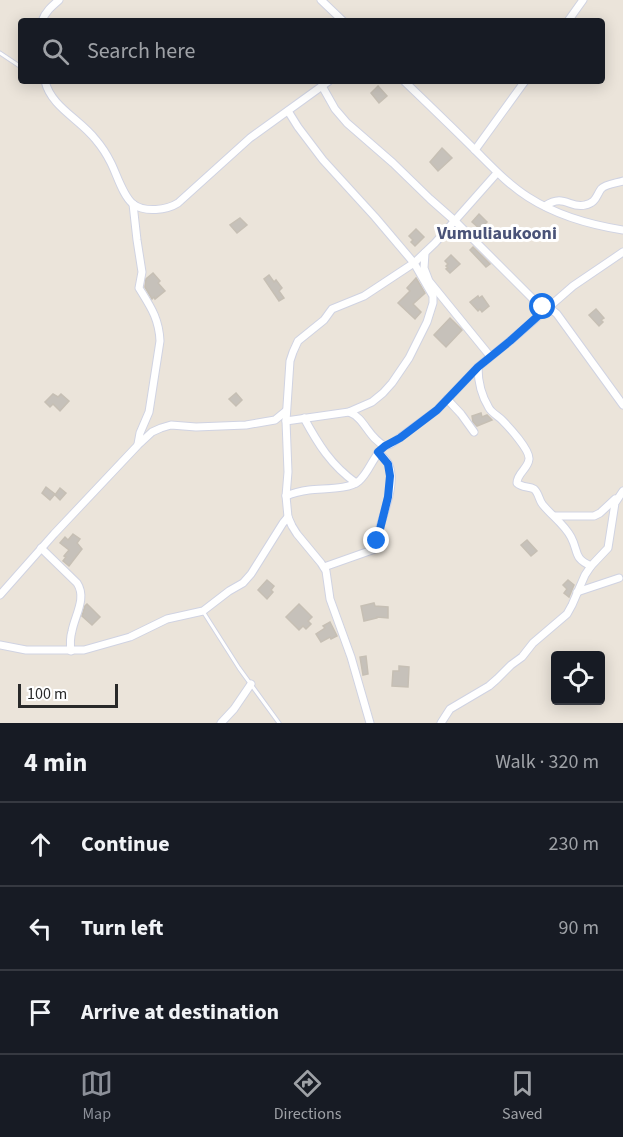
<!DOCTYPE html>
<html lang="en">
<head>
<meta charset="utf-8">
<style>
	:root { --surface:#171b24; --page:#242831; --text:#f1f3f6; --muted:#9ea1a6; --line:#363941; --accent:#8c9099 }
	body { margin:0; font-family:"Source Sans 3",sans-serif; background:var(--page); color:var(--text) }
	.controls { position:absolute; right:18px; bottom:18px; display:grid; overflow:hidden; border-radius:6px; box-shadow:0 3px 15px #0003 }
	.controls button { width:54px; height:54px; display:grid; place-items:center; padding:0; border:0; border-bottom:2px solid var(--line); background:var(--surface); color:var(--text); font:30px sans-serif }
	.scale { position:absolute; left:18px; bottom:15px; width:100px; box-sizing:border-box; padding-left:6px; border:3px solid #292929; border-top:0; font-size:16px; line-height:21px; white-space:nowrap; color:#292929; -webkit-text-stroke:4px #fff; paint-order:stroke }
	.stop { position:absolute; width:18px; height:18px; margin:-14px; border:4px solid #1a73e8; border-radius:50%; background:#fff }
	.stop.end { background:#1a73e8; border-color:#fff; box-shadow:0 2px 6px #0008 }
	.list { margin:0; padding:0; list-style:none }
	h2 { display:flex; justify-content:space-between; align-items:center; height:78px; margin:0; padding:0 24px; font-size:26px }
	h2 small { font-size:20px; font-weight:400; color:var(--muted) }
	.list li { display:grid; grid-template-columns:39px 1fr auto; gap:18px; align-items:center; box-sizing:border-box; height:84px; padding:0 24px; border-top:2px solid var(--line) }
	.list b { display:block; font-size:22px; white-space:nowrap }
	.list em { font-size:20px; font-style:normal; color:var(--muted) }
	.icon { flex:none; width:33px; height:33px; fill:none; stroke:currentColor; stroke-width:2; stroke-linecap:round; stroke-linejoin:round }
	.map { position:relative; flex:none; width:623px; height:723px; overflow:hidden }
	.search { position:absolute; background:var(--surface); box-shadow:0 3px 15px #0003; left:18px; right:18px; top:18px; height:66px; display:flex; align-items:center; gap:15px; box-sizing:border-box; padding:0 21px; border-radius:6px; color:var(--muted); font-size:22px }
	.sheet { height:330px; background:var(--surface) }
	nav { display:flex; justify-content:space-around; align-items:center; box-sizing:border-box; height:84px; border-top:2px solid var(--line); background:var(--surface); font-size:16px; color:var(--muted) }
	nav a { display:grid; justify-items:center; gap:3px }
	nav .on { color:var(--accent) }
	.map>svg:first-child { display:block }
</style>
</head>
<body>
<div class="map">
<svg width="623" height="723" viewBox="0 0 623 723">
	<rect width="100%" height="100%" fill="#ebe4da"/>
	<g fill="#c6c1ba" stroke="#c6bfb4" stroke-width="1.5">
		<polygon points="378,86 387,96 379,103 371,93"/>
		<polygon points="442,148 452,158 438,171 430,162"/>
		<polygon points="479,214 487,222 480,229 472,222"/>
		<polygon points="240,218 247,225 237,233 230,225"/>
		<polygon points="416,229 424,237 415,246 411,242 413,240 409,236"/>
		<polygon points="473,247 490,264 486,267 470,250"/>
		<polygon points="451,255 460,264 450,273 446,269 448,268 446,266 448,264 445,261"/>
		<polygon points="153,273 160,281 158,283 165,291 155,299 154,297 152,299 145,287 146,279"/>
		<polygon points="269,275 274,282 276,280 282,288 279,291 284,298 279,301 264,279"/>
		<polygon points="416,278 425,293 413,304 421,312 415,319 398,303 410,291 407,288"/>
		<polygon points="478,296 479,298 482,296 489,306 482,312 480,309 478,311 470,302"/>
		<polygon points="596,309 604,318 601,320 603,322 599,326 589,315"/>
		<polygon points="450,318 462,330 446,347 434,335"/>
		<polygon points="236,393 242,400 236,406 229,399"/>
		<polygon points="53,394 58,397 61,394 69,401 60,411 53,404 50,407 45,402"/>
		<polygon points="481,413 482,417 487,415 492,420 477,426 473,422 472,416"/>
		<polygon points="46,487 55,494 50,500 42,493"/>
		<polygon points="60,488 66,493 60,500 55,495"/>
		<polygon points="73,534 80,539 77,543 82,549 69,566 63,561 66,557 64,556 69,550 60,543 65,537 68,540"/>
		<polygon points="527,540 537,551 531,556 521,545"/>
		<polygon points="267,580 274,586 271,590 273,592 267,599 258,590"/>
		<polygon points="568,580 574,585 569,597 564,593 567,589 563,585"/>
		<polygon points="374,603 375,606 388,607 388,618 377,617 377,618 364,621 361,606"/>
		<polygon points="87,604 100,617 92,625 82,616 85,606"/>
		<polygon points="299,604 312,617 308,621 311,624 306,629 303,626 299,630 286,617"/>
		<polygon points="330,622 337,636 331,639 330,637 321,642 316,634 325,628 323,626"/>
		<polygon points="366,656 368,674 363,675 360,657"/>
		<polygon points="399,666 409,667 408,687 392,686 393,671 399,671"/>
	</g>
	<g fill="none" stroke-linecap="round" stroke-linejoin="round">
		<g stroke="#d0d3e2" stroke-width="5">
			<g id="service">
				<polyline points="0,53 21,67"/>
				<polyline points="204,613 239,668 279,723"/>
			</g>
		</g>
		<g stroke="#d0d3e2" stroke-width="9">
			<g id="minor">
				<polyline points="321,0 343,21"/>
				<path d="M 42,21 C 45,12 52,6 59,0"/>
				<polyline points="568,21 583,0"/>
				<path d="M 45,81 C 51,107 80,119 96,140 C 102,147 107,155 111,163 C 117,175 123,196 133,204 C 145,213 167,210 178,203 L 250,138 L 329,81"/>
				<path d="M 404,81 C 428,104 453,128 477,152 C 493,168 509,185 528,197 C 556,215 591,225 623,230"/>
				<path d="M 322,86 L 335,109 L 347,123 L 393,163 L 430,199 L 455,221 L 535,301 C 542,307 550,307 557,314 L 623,405"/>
				<polyline points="475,150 525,81"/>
				<path d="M 133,204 L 137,240 L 142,272 L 139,288 C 150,306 159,318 160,341 L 149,412 L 140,433 L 138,444"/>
				<path d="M 545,206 C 564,193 570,209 585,205 C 596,203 596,196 601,189 C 605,184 617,183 623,181"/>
				<polyline points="425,253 424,268 429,281 490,356"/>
				<path d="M 478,367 C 478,381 481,395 489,408 C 492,413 498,416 502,420 C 509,427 530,450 529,459 C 528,469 517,473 517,483 C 522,488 529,486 534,489 C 539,493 539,501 543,505 C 552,516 564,524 571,537 C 579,552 573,558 591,566"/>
				<polyline points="447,399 461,414 474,432"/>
				<path d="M 349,412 C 365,418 368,438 385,446 L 391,444 L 437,410 L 478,367 L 510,341 L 573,286 L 623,252"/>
				<path d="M 304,418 C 318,444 331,465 356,483"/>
				<polyline points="286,421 349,412 372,402 383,393 392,383 409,358 427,322 433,303 433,296 414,263 375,217 323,160 298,127 288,111"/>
				<path d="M 286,496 C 293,493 301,491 309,490 C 323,488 348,490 359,481 C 369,472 372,459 381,450"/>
				<polyline points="555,516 594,516 600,513 615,499"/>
				<path d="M 41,548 L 77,583 C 87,598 75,615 72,631 C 70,638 70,644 71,651"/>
				<path d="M 324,567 L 375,549 C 377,545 376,540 378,535 C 382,515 398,483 388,463 C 386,459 382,456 378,452"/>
				<polyline points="577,592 619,578"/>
				<polyline points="0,595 54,534 138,445 152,432 161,428 171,425 196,427 246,425 275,420 286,411"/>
				<polyline points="0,645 26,650 84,650 130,637 167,619 203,611 229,591 243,583 251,574 283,523 288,517"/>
				<polyline points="221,723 234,709 251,684"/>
				<polyline points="370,723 351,657 330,599 326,571 321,563 297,534 292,526 288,517 286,496 288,472 286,421 290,361 293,352 298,341 324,320 332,309 364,296 414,263 435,243 497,173"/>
				<polyline points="441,723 450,709 489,686 497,679 511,665 522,657 533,643 567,614 572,605 585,575 591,566 608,548 615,503 623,491"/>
			</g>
		</g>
		<use href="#service" stroke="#fff" stroke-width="3"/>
		<use href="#minor" stroke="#fff" stroke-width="7"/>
	</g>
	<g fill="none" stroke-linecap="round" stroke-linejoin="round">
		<polyline stroke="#1a73e8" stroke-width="8" points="377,541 388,497 390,476 388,464 378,452 385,446 400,438 437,410 478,367 510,341 548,307 543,307"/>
	</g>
	<g text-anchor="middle" stroke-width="6" stroke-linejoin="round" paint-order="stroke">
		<g font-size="18" font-weight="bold" fill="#4a5378" stroke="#fff">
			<text x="497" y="239">Vumuliaukooni</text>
		</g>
	</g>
</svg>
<div class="controls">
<button><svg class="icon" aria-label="locate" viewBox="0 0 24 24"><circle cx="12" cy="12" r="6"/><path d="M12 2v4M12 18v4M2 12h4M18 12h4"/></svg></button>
</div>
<div class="scale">100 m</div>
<div class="stop" style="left:543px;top:307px"></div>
<div class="stop end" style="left:377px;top:541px"></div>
<div class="search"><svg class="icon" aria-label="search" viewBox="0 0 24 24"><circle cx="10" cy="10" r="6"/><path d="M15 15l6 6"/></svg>Search here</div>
</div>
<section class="sheet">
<h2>4 min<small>Walk · 320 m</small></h2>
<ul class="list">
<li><svg class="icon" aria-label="ahead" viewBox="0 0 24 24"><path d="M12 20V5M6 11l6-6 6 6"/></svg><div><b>Continue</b></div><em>230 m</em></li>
<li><svg class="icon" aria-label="left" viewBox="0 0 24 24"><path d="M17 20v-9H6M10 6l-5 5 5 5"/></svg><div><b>Turn left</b></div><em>90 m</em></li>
<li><svg class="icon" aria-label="arrive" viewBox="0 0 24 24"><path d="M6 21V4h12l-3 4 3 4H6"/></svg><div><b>Arrive at destination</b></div></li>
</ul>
</section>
<nav>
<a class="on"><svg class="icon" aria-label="map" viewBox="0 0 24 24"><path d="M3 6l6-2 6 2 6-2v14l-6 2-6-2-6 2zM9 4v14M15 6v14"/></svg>Map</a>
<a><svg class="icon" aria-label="directions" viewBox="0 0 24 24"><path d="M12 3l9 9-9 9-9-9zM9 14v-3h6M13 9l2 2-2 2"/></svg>Directions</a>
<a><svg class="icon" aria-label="saved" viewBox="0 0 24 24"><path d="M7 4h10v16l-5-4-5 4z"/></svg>Saved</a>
</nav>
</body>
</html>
